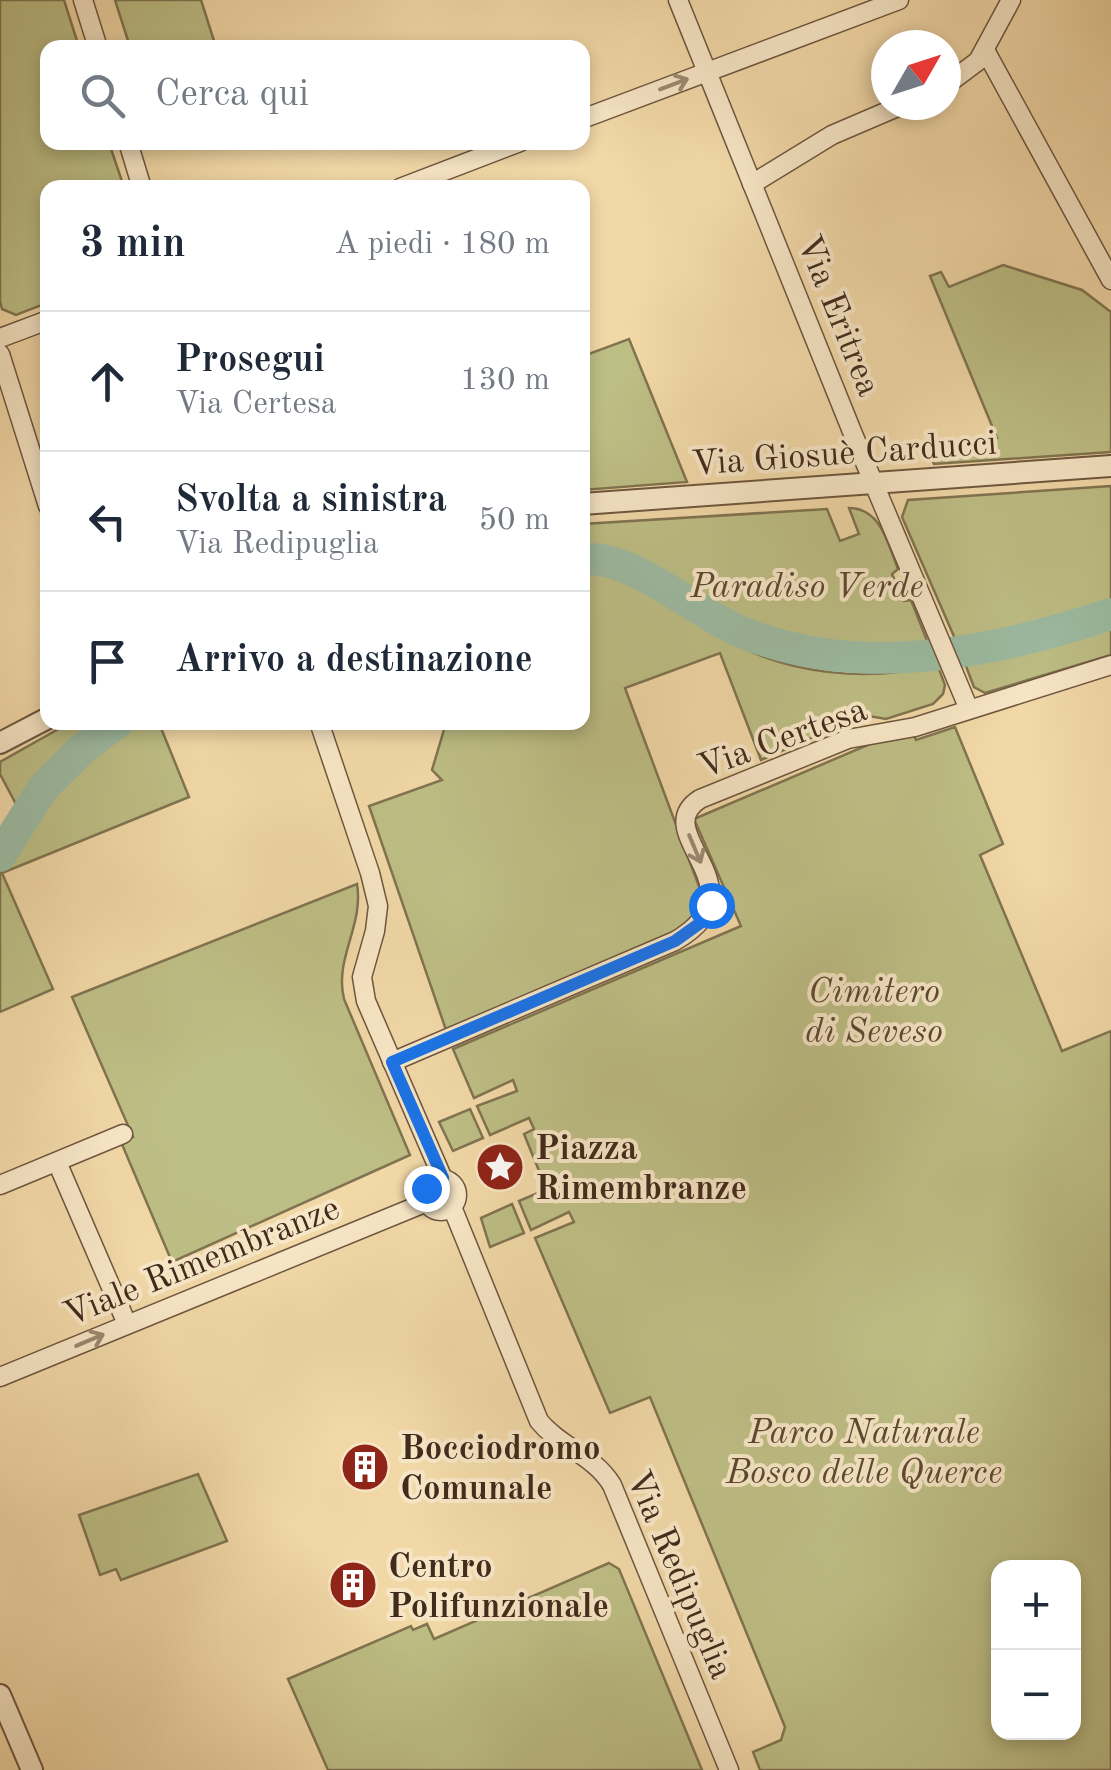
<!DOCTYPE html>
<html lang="it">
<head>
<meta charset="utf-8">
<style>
	:root { --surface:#fff; --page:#f2f2f3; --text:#1f2937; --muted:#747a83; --line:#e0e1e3 }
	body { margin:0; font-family:"Old Standard TT",serif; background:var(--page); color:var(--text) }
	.controls { position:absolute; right:30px; bottom:30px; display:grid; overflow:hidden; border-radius:20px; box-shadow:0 5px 15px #0003 }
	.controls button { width:90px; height:90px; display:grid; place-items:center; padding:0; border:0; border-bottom:2px solid var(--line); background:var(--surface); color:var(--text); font:50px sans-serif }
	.compass { position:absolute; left:871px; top:30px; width:90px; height:90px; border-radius:50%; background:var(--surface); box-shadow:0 5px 15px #0003; rotate:51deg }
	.stop { position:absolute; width:30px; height:30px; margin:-22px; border:8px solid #1a73e8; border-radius:50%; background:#fff }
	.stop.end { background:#1a73e8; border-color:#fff; box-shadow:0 2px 10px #0008 }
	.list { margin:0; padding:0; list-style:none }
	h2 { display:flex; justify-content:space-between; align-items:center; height:130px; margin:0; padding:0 40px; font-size:42px }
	h2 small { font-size:32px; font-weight:400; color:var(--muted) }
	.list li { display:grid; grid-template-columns:65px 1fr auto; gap:30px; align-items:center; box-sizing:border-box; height:140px; padding:0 40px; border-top:2px solid var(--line) }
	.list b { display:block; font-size:38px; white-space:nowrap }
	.list p { margin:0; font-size:32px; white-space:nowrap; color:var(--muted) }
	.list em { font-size:32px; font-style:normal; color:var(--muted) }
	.icon { flex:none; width:55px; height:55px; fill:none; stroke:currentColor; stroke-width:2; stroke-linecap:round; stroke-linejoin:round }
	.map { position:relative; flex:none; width:1111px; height:1770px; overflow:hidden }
	.search { position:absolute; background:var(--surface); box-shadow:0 5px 15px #0003; left:40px; top:40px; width:550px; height:110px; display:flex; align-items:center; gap:25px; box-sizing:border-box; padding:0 35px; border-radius:20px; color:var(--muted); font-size:38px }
	.panel { position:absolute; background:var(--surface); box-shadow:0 5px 15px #0003; left:40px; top:180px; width:550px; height:550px; border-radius:20px }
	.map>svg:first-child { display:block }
</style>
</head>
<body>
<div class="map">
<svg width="1111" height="1770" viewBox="0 0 1111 1770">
	<rect width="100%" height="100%" fill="#f2d8a7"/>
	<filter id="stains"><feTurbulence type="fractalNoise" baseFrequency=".002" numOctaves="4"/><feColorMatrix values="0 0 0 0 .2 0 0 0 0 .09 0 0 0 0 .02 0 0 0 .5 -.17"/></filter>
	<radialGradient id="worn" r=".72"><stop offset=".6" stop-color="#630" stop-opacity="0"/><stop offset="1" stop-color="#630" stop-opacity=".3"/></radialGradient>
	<g fill="#bdbe85" stroke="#807450" stroke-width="2.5" fill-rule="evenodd">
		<polygon points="0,0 64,0 79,47 48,48 48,142 109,143 124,187 48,188 47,303 16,315 2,309 0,301"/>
		<polygon points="115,0 201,0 216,47 130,47"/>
		<polygon points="1003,265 1082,290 1111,312 1111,452 934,464 925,444 997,438 930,276 941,272 949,287"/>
		<polygon points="629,339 687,482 583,490 583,356"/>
		<polygon points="1111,486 1111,603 1017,629 956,641 902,517 908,500"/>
		<path d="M 849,508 C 881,508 888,544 898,569 L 892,574 L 904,601 L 911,600 L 928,643 C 874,647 818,649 766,629 C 747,622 727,613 709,604 C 670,582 630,546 583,550 L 583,524 L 827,509 L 840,541 L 859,534 Z"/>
		<path d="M 583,569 C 636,568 682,614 726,639 C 788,675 870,683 937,664 L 945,685 L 943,694 L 933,704 L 886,719 L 863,715 L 761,760 L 720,653 L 625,688 L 700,889 C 702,910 692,917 677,931 L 446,1030 L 369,806 L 442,780 L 432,770 L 446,723 L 582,722 Z"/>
		<polygon points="1111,623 1111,655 985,693 974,687 964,661 1001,656"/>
		<polygon points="71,722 105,723 42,777 17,806 0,774 0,762"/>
		<polygon points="132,723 159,723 189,797 2,873 53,989 0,1012 0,865 49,790 74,764"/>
		<path d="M 955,727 L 1003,844 L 980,855 L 1062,1051 L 1111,1031 L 1111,1770 L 760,1770 L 753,1752 L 781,1740 L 785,1727 L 650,1397 L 610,1413 L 535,1238 L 574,1222 L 569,1212 L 531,1230 L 519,1201 L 557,1185 L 553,1173 L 542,1178 L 524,1134 L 534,1129 L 529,1118 L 490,1135 L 477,1106 L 517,1091 L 513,1080 L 474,1098 L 453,1049 L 741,926 L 694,819 L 870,744 L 914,736 L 916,740 ZM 998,1568 L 1074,1568 L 1074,1732 L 998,1732 Z"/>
		<path d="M 357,884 C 364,926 334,958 344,999 L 410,1155 L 172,1262 L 121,1142 L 133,1137 L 72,997 Z"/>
		<polygon points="470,1109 483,1138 453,1151 439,1122"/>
		<polygon points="512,1204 524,1233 490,1247 481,1218"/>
		<polygon points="198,1474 227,1541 121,1580 116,1569 100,1575 79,1515"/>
		<polygon points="609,1563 619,1569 702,1770 328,1770 288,1679 411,1626 413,1630 427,1624 434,1639"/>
	</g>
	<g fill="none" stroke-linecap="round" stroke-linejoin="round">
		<g stroke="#9cbba2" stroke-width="32">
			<path d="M 582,559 C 633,555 693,611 739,631 C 858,681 994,653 1111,614"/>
			<polyline points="0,856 43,788 82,749 118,722"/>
		</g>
		<g stroke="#6e563f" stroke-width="21">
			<g id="minor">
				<polyline points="83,0 98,48"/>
				<polyline points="678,0 853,434 968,707"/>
				<polyline points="985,50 1111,280"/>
				<polyline points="946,85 978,61 1011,0"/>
				<polyline points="582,119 899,0"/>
				<polyline points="128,142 142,188"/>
				<polyline points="752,184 832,135 902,105"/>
				<polyline points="400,188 520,142"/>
				<polyline points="0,338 48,320"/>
				<polyline points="0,354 48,506"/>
				<polyline points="319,722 370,873 378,906 375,931 362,977 366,1001 443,1179"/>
				<path d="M 392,1062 L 675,941 C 766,889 646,833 700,799 L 848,739 L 915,727 L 1111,665"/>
				<polyline points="57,1162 127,1324"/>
				<circle cx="441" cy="1195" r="16"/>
				<polyline points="0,1185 123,1134"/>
				<path d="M 452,1207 L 539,1421 C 560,1447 594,1455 612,1485 L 729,1770"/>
				<polyline points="0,1377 427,1202"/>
			</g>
		</g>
		<g stroke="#6e563f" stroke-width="24">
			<g id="tertiary">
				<polyline points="582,504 1111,466"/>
				<polyline points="0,743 48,718"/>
				<polyline points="0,1695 32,1770"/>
			</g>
		</g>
		<use href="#minor" stroke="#f7e6c6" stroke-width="18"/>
		<use href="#tertiary" stroke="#f7e6c6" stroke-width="20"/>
	</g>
	<defs><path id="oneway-shaft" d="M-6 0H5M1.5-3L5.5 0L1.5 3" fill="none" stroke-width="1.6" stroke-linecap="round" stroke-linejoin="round" transform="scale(2.5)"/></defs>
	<g stroke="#9c8871">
		<use href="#oneway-shaft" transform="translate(674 84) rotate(-21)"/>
		<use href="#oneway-shaft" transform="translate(695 849) rotate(67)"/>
		<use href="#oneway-shaft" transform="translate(90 1340) rotate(-23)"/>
	</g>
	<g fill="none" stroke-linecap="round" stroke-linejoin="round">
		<polyline stroke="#1a73e8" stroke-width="12" points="426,1188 433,1180 443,1178 392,1062 675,941 703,921 711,905"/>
	</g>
	<defs>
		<g id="sight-disc" transform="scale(2.5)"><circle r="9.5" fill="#8f2418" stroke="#f7e6c6"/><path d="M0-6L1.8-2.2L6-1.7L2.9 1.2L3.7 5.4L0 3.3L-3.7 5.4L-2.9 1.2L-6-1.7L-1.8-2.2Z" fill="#fff"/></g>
		<g id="building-disc" transform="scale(2.5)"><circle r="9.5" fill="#8f2418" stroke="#f7e6c6"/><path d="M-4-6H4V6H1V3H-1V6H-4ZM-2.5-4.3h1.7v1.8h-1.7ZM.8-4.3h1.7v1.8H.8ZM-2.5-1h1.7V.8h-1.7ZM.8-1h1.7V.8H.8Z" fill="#fff"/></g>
	</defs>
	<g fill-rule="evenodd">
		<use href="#sight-disc" x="500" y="1167"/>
		<use href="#building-disc" x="365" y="1467"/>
		<use href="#building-disc" x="353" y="1585"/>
	</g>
	<g text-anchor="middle" stroke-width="8" stroke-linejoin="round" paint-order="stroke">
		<g font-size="35" fill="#422b1c" stroke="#f7e6c6">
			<text transform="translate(840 315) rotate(68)" y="12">Via Eritrea</text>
			<text transform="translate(844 452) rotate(-4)" y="12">Via Giosuè Carducci</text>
			<text transform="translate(782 737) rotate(-20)" y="12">Via Certesa</text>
			<text transform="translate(201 1260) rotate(-22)" y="12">Viale Rimembranze</text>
			<text transform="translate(681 1574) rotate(67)" y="12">Via Redipuglia</text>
		</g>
		<g font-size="35" font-style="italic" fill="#5b4831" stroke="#f7e6c6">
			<text x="807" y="597">Paradiso Verde</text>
			<text x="874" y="1002">Cimitero<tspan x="874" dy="40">di Seveso</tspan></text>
			<text x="864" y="1443">Parco Naturale<tspan x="864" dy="40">Bosco delle Querce</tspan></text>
		</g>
		<g font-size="35" font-weight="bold" fill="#422b1c" stroke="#f7e6c6" text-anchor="start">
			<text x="535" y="1159">Piazza<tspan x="535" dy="40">Rimembranze</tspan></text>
			<text x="400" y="1459">Bocciodromo<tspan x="400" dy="40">Comunale</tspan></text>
			<text x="388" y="1577">Centro<tspan x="388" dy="40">Polifunzionale</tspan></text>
		</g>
	</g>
	<rect width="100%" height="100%" filter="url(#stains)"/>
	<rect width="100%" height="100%" fill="url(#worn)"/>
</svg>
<div class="controls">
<button>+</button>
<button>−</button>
</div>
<svg class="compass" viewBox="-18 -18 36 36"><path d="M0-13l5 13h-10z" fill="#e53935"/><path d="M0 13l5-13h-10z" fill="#747a83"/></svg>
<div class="stop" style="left:711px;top:905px"></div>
<div class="stop end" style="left:426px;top:1188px"></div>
<div class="search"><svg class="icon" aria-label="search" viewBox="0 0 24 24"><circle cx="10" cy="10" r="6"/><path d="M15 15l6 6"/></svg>Cerca qui</div>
<section class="panel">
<h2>3 min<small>A piedi · 180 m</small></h2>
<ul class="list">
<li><svg class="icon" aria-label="ahead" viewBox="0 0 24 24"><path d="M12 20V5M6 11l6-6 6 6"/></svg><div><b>Prosegui</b><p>Via Certesa</p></div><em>130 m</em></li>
<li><svg class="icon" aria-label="left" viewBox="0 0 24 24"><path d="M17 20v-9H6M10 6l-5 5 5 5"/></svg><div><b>Svolta a sinistra</b><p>Via Redipuglia</p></div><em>50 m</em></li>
<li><svg class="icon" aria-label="arrive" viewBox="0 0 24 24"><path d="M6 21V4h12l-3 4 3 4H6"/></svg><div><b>Arrivo a destinazione</b></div></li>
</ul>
</section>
</div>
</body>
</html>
